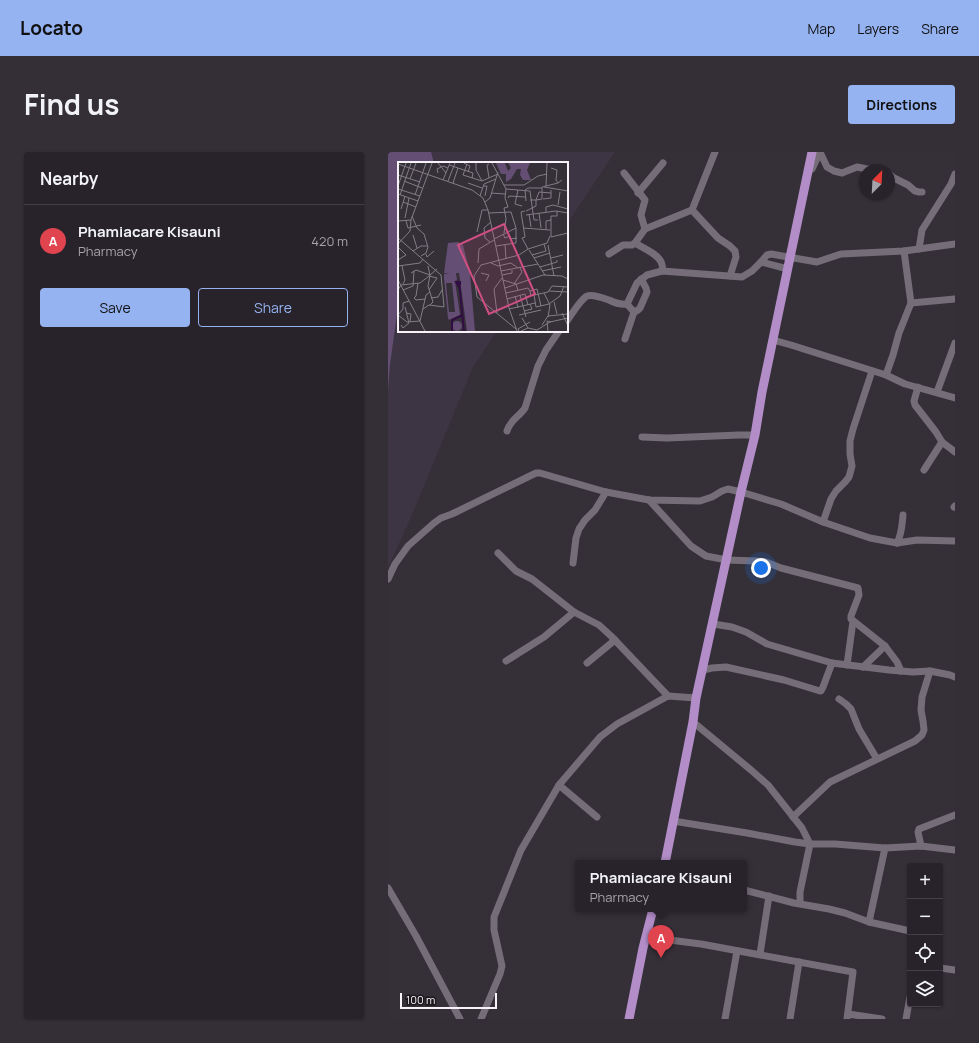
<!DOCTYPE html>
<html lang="en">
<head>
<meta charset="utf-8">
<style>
	:root { --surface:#28232a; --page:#342f36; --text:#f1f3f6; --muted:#a5a4a8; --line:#444047; --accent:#95b2f1 }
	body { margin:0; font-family:Manrope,sans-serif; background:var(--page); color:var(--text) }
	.controls { position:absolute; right:12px; bottom:12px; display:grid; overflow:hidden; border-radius:4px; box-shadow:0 1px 3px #0004 }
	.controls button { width:36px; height:36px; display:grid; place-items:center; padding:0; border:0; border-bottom:1px solid var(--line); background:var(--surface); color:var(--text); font:20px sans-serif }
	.compass { position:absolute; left:471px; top:12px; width:36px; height:36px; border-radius:50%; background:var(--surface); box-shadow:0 1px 3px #0004; rotate:24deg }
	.scale { position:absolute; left:12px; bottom:10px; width:97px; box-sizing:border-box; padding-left:4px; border:2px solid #f7f3f9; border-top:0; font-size:11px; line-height:14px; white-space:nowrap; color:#f7f3f9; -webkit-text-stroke:3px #1b181c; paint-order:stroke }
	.you { position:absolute; left:373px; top:416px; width:14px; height:14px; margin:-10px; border:3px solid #fff; border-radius:50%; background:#1a73e8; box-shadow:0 0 0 6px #1a73e833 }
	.badge { display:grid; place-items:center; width:26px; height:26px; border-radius:50%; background:var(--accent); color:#fff; font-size:13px; font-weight:700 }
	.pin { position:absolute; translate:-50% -33px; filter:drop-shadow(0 1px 2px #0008) }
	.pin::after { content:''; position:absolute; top:21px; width:14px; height:12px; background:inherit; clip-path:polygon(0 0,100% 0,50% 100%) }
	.popup { position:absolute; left:187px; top:708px; width:172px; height:52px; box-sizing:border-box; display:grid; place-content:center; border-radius:4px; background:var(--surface); filter:drop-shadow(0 1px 3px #0005); font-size:13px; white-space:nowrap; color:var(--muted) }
	.popup b { font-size:15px; color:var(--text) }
	.popup::after { content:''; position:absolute; left:50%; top:100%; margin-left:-8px; border:8px solid transparent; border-top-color:var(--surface) }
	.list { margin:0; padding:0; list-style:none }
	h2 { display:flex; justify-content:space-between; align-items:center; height:52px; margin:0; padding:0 16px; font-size:17px }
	h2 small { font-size:13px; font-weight:400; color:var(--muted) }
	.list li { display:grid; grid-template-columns:26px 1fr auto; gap:12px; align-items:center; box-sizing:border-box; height:72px; padding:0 16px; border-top:1px solid var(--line) }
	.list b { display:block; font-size:15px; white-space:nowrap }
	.list p { margin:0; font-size:13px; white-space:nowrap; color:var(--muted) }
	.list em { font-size:13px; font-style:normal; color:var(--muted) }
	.actions { display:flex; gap:8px; padding:12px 16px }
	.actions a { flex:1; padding:9px 0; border:1px solid var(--accent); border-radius:4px; text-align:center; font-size:14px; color:var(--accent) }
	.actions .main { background:var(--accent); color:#111 }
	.icon { flex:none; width:22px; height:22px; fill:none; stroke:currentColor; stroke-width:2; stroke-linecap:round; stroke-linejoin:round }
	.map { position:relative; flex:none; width:567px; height:867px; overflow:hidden; border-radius:4px }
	header { display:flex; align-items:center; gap:24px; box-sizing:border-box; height:56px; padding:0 20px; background:var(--accent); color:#111 }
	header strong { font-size:19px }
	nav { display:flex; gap:22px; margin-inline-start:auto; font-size:14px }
	.intro { display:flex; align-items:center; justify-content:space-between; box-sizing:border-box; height:96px; padding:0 24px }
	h1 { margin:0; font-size:28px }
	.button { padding:10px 18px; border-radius:4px; background:var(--accent); color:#111; font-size:14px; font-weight:700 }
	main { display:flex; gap:24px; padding:0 24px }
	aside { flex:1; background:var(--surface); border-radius:4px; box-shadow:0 1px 3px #0004 }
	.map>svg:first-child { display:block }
</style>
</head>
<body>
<header>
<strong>Locato</strong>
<nav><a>Map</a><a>Layers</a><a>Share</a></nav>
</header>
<div class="intro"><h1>Find us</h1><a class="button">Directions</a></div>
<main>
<aside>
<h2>Nearby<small></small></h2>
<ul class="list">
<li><span class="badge" style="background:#e0444e">A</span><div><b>Phamiacare Kisauni</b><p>Pharmacy</p></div><em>420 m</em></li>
</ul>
<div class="actions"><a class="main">Save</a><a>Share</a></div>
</aside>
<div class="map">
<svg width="567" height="867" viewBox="0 0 567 867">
	<rect width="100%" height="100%" fill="#352f38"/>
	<polygon fill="#3e3544" points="0,0 227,0 179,72 179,11 11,11 11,179 109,179 85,215 24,363 0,416"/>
	<polygon fill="#654e73" points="0,0 43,0 46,11 11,11 11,148 2,212 0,238"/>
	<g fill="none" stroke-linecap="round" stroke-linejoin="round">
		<g stroke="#756e79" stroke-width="7">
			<polyline points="327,0 304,58 330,86 342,94 347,99 348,105 342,124"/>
			<polyline points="432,0 439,15 446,19 454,21 469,15 484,18"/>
			<polyline points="420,18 424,17 432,0"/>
			<polyline points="236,21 257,48 253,63 257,77"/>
			<polyline points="501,22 506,26 520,33 527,39 531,40 534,40"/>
			<polyline points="250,41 275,11"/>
			<path d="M 247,91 C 255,96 273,103 274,113 C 275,115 274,117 274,119"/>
			<polyline points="531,97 534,78 563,32 567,22"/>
			<polyline points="516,99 523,151 567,147"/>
			<polyline points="221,102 235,93 244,93 247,91 257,77 304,58"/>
			<polyline points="373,110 379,103 383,102 429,110 453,102 516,99 567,92"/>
			<polyline points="246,160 250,158 252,156 259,140 258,136 253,127"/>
			<path d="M 179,169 C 184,162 192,148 199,144 C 205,142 215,146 221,148 C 227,151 232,153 239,152 L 249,131 L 259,123 L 274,119 L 354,125 L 364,119 L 373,110 L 400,117"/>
			<polyline points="237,187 246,160 239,152"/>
			<polyline points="385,188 403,193 498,223 517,232 567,246"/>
			<polyline points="498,223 505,203 511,181 523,151"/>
			<polyline points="530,235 526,249 527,253 548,280 554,290 567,300"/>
			<polyline points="549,240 567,191"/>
			<path d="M 119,279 C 122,268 131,265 137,256 L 150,214 L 158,198 L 171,179"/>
			<polyline points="254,285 279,286 351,283 367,283"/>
			<polyline points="536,318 554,290"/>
			<polyline points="261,348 303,394 318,404 339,408 368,409 378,410 393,416 470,436 471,443 463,464 463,467 497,494 509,510 513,519"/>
			<polyline points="566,355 567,354"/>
			<polyline points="435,370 443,347 448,339 457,330 461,325 464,314 462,302 462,289 465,277 484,219"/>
			<path d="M 509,391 C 514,382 514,373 515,363"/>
			<polyline points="110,401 128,419 144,427 186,460 156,485 118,509"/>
			<polyline points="185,411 188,386 191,377 197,368 207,358 218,340"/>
			<polyline points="0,427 7,412 20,394 46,371 53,366 64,362 148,321 152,321 218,340 261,348 312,349 324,345 334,339 340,337 353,340 393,352 435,370 482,386 509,391 529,388 567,389"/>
			<polyline points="186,460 211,473 223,484 280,544"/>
			<polyline points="325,472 344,475 358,480 379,492 444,511 501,518 525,520 542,519 562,523 567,525"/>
			<polyline points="199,511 227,488"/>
			<polyline points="459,513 465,469"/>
			<polyline points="475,515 497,494"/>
			<polyline points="315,518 324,516 338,515 396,528 432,539 433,539 435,535 444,511"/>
			<polyline points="451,547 458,552 463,557 471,577 489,607"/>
			<polyline points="305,570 363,618 380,633 414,676 422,692 412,740 412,751"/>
			<polyline points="171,633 209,665"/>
			<polyline points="405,665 442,630 527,589 534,583 536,578 535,569 533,558 534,545 542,519"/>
			<polyline points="285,669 359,681 407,690 422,692 447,692 497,696 533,694 567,698"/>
			<polyline points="533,694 530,680 531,677 567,663"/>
			<polyline points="0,736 28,784 72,867"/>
			<polyline points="356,738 406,751 441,757 457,761 481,770 522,779"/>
			<polyline points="481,770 497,696"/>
			<polyline points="258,785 313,792 465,820 459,867"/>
			<polyline points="372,802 381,744"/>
			<polyline points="552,816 567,818"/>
			<polyline points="460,862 494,867"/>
			<polyline points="93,867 112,822 114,814 106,778 106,765 133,698 171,633 212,585 229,572 280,544 308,546"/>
			<polyline points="337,867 349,799"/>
			<polyline points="402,867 411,810"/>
			<polyline points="518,867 522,845"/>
		</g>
		<g stroke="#b28dc8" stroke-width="9">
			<polyline points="277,711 305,570 308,546 353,340 367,283 374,240 424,0"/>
			<polyline points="241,867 255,796 265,757"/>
		</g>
	</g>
	<g transform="translate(10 10)">
		<rect width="170" height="170" fill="#352f38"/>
		<path d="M 98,1 L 107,1 L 110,9 L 113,6 L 110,1 L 132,1 L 129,8 L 133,18 L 125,18 L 122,13 L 123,7 L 119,7 L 113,17 L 108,20 L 108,12 L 103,12 ZM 50,81 L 60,80 L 65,83 L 72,111 L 77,169 L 69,169 L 61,111 L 58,111 L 59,118 L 57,119 L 62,153 L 51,158 L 50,156 L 46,116 L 46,112 L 52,111 L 46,111 ZM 48,121 L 54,121 L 57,150 L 51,150 ZM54 164a5 5 0 1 1 10 0a5 5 0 1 1-10 0Z" fill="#654e73" fill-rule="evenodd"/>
		<path fill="none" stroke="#320d43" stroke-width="2" d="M 61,119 L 66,169M 62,123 L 62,120 L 58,120 L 62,126M 54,169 L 54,158 L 65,153"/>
		<path fill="none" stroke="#837d85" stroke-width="1" d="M 40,1 L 48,11M 66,1 L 72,4 L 70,10M 78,1 L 78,8 L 84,19M 94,1 L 108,27 L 107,36 L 110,45 L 106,46 L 108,57 L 106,71M 0,2 L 74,28 L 85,36 L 90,48 L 111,146 L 119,169M 69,2 L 65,13 L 84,19M 51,3 L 75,11 L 74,16M 153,6 L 159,8 L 158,18 L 160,21 L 164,18M 40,11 L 39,7 L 45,4 L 50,6M 0,13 L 22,20M 91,16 L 89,3 L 91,2M 12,17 L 18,1M 45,18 L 52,1M 6,19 L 24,26M 50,19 L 57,1M 84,19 L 100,12M 55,21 L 60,6M 70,21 L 84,26M 106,23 L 126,23 L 140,14 L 149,12M 0,24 L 8,1M 85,24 L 89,24 L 87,34M 148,24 L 160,21M 146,25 L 170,29M 0,27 L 22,34M 108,27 L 132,29 L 136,58 L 140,58M 120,28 L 117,42 L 124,44M 93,31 L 107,32M 144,31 L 144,25 L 148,24 L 149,1M 0,32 L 20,39M 2,33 L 13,1M 17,33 L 28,1M 82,34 L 86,22 L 98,17M 110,36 L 111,34 L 127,35M 145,37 L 153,36 L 153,28M 132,38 L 138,38 L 141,30 L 153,31M 128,39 L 127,28 L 130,26 L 144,26M 5,40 L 18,45M 87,40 L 92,36 L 100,10M 160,43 L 162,30M 3,47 L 7,34M 127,49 L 123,50 L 127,75 L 124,76 L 130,87M 128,49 L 138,44 L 138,38 L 144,37 L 144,31M 159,49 L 159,54 L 153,54 L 153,75 L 170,71M 148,50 L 148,45 L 155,43 L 170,47M 91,51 L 113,50 L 118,66 L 118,81 L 98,84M 141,51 L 143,66M 131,52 L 133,65M 128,53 L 158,49 L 170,51M 14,54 L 19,66 L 26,72 L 30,85 L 28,91 L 23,94M 7,56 L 11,36M 0,59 L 13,58 L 34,1M 8,59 L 10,66 L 23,63M 125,66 L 152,68M 148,67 L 148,59 L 153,58M 79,70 L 84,48 L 90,48M 105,72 L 107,76 L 112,74 L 112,77 L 119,76M 15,73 L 19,86M 0,76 L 43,113 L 46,145 L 31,143 L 25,147M 96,77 L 118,66M 92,80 L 87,76 L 86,66 L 93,60M 0,82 L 12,69 L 13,58M 107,83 L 108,97M 150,83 L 156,114M 0,85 L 8,93 L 0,98M 131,88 L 147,113M 15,89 L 23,84 L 29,84M 28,92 L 29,95 L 36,89M 134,93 L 148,89 L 146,82M 136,96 L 152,91M 153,96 L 165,93M 80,101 L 81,87 L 96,78M 93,101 L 100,104 L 113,101 L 120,106M 0,104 L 22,101 L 25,97M 4,104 L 7,118 L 5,122M 30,104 L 32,113 L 30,124 L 35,140 L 32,143M 142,105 L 159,100 L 159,98M 103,109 L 140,102M 144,109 L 163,105M 13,111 L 18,108 L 32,113 L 39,107M 83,111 L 91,113 L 88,119M 104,113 L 114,111 L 114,108M 0,118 L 27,169M 105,118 L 118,122 L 120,128M 20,121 L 18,134 L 16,136 L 18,138 L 27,137M 116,122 L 124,110 L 122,106M 107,126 L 145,113 L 164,114 L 170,117M 0,128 L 3,123 L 22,121 L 31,114 L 39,116 L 31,128M 5,128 L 15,124 L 16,109M 151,129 L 170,130M 108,131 L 130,126 L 132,129M 146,131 L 152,143 L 150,155M 122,133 L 128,155M 136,133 L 138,145 L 151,142 L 162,134 L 166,124M 117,134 L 120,146M 133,134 L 132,129 L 139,127 L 143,144M 128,135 L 150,130 L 154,124 L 170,125M 33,136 L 40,135 L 44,128M 109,137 L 127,132 L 130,143M 156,140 L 159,152M 111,147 L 137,141M 126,149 L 134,147 L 132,142M 8,151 L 13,152 L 12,160M 99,151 L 96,127 L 104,116M 164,151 L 170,164M 0,153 L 9,160 L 22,159 L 28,133 L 32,130M 0,153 L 5,147 L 5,141 L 11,139M 121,153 L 143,148M 3,163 L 5,166 L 11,161 L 7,145M 144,163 L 150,154 L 170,152M 130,166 L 139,168 L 152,160 L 170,156M 118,167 L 79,135 L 76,114 L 83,103 L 121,93 L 130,87 L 149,81 L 152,74M 121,169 L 120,167 L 132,160M 123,169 L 130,166 L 124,156M 150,169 L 149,159 L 153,160"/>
		<path fill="#cf4f82" fill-opacity="0.15" stroke="#cf4f82" stroke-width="2" d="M 106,62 L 137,132 L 91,152 L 60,83 Z"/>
		<rect width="170" height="170" fill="none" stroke="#f7f3f9" stroke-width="2"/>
	</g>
</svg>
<div class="controls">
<button>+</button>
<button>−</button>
<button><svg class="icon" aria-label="locate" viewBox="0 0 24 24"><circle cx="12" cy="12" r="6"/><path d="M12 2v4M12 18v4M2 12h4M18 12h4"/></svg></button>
<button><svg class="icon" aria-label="layers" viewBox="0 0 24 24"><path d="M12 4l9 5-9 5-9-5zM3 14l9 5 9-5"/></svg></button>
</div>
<svg class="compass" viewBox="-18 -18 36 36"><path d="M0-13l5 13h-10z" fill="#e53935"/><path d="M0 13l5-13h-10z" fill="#a5a4a8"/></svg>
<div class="scale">100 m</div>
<div class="you"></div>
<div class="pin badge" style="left:273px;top:806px;background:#e0444e">A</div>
<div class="popup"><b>Phamiacare Kisauni</b>Pharmacy</div>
</div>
</main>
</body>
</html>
